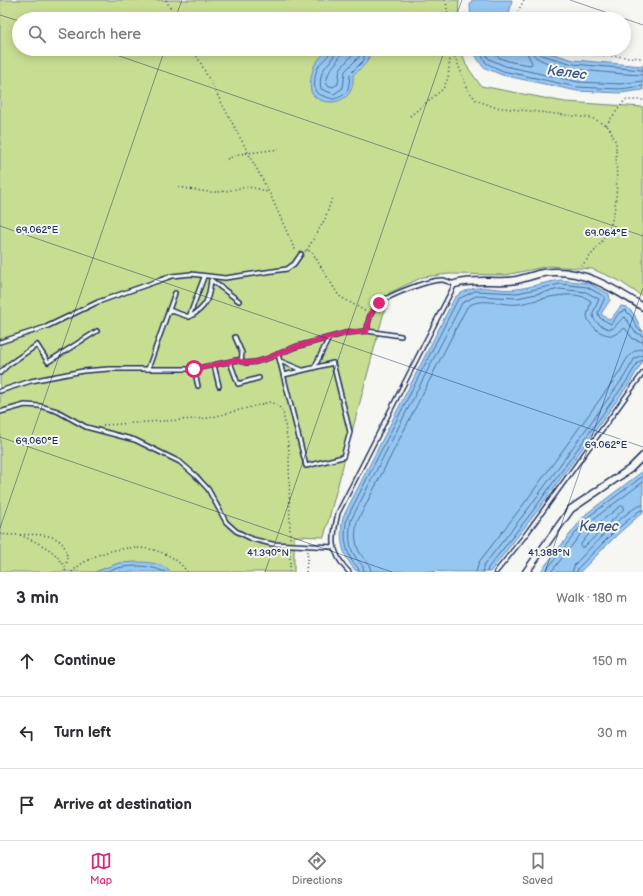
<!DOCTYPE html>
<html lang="en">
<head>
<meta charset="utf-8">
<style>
	:root { --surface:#fff; --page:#f2f2f3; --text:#2b2b33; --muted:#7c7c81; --line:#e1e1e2; --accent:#db2777 }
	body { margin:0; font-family:"Balsamiq Sans",sans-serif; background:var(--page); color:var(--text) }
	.stop { position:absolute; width:12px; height:12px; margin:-9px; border:3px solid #db2777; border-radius:50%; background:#fff }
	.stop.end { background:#db2777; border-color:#fff; box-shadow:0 1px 4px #0008 }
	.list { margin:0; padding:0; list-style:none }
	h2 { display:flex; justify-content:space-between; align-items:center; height:52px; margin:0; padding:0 16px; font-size:17px }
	h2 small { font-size:13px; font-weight:400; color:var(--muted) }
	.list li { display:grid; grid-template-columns:26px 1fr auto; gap:12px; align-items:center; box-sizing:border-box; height:72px; padding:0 16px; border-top:1px solid var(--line) }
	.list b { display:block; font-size:15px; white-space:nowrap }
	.list em { font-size:13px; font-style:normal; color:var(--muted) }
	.icon { flex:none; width:22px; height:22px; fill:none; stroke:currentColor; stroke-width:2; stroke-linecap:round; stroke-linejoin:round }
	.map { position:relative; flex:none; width:643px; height:572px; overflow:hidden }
	.search { position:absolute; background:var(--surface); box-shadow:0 2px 10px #0003; left:12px; right:12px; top:12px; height:44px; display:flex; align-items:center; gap:10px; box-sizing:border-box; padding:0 14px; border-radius:22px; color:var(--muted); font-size:15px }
	.sheet { height:268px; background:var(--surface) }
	nav { display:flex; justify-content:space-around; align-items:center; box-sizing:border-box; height:56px; border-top:1px solid var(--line); background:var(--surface); font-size:11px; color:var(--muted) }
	nav a { display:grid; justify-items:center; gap:2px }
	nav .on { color:var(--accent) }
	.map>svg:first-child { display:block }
</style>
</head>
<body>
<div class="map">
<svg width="643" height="572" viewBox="0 0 643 572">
	<rect width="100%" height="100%" fill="#f6f6f2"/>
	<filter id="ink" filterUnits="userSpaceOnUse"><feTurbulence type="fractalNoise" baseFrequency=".025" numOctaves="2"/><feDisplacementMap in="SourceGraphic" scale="8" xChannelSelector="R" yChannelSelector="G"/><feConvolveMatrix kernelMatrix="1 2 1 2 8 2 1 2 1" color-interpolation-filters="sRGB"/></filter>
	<g filter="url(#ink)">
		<polygon fill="#c7dd92" stroke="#718678" points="0,0 459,0 458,19 19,19 19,49 461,49 466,65 481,86 565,102 643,107 643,297 618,280 592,269 549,266 506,275 449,274 423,277 389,293 324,537 294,536 294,572 171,572 167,568 119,563 95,572 0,572"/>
		<g fill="#96c7f2" stroke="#658ab7">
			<polygon points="472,0 512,0 508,19 471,19 470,5"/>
			<path d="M 327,49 L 367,49 C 374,61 360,68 353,75 C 356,110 315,106 311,91 C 309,84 312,73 314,66 C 317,60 324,55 327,49 Z"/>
			<polygon points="474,49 536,49 574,60 643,66 643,90 620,93 577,91 502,75 483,67 474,53"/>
			<path d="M 560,280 L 588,283 L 609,294 L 610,300 L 601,314 L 610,320 L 621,306 L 627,307 L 634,314 L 643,333 L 643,361 L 631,381 L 535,514 L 490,572 L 356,571 C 341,555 339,538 343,517 L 455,297 C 479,280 492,292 517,289 C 532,287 545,282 560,280 Z"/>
			<polygon points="643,471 643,512 618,534 580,572 540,572 586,514"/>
			<path d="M 136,562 C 149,562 162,563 171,572 L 95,572 L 119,563 Z"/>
		</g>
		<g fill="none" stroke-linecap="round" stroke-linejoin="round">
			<g stroke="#4c6c99" stroke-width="1">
				<path d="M 331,49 C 330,57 322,60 318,67 C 315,73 312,90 318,94 C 323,96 329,98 333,99 C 349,96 349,87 350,74 L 364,60 L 364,49"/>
				<path d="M 336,49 C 334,64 317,66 321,89 L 334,94 L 343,88 L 345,71 L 359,57 L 359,49"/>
				<path d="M 342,49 C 341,63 324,70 327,85 L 333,87 L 338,84 L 340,69 L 353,54 L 353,49"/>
				<polyline points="478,49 486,63 503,71 577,87 620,89 643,86"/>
				<polyline points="483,49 489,59 505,66 578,82 620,84 643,81"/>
				<path d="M 490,49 C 498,62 517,63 531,65 L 532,63 L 528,55 L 527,49"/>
				<path d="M 533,49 C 533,52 533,55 536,57 C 550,70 623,74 643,75"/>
				<polyline points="538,49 541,55 573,64 643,70"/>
				<polygon points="621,506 624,506 624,509 584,547 581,547 581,544 596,525"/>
				<path d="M 104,572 C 124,565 145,563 165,572"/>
				<path d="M 359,572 C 359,566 353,564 351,559 C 344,545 344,533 347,518 L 458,299 L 475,291 L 517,293 L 560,284 L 587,287 L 605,297 L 598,313 L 600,318 L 611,324 L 619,313 L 625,310 L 631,316 L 638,329 L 643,331"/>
				<path d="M 364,572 C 364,565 360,563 356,558 C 348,547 349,533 351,520 L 462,303 L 476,296 L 517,298 L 560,289 L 586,292 L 599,299 L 593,313 C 593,319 595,321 599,324 C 617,336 613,323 625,317 L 635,332 L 643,336"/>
				<path d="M 371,572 C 370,564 366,561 362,556 C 354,546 355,533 357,522 L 467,307 C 481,296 502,306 519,304 C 538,301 573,287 591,301 L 587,316 C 589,326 603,337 614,335 C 618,333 621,330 625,328 L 633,339 L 643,342"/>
				<path d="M 476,572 L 479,562 L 523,505 L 619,373 C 625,363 629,349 643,349"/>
				<polyline points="482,572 484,565 528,509 624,377 635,358 643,355"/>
				<polyline points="487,572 488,568 532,512 628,379 638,362 643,360"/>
				<polyline points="545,572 588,517 643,476"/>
				<polyline points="551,572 592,520 643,482"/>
				<path d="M 572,572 L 575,564 C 586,553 629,505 643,505"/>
				<polyline points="577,572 578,568 615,531 639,511 643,510"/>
			</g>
			<g stroke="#1b2f5e" stroke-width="6">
				<g id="lane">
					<polyline points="211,280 239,301"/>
					<polyline points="169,310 189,317 204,277"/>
					<path d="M 189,317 C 207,308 209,298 211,280"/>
					<polyline points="235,337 242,353 241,361"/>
					<polyline points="0,342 46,327 98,302 172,276 191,274 225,278 287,269 294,264 301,254"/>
					<polyline points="278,354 306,466 343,457 350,432 333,363 284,375"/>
					<polyline points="280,361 302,370"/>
					<polyline points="230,362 238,384 259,378"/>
					<polyline points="214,365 219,386"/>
					<polyline points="314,368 329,338"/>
					<polyline points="148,369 175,293"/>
					<polyline points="194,369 198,386"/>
					<polyline points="0,373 8,365 37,345 48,362 97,331"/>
					<polyline points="0,391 31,381 83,371 109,369 194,369 237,360 246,363 256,362 269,358 295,347 346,333 367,331 401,336"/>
					<polyline points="0,412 25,405 40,406 57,411 86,427 135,440 180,462 195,475 208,489 226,522 236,531 252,539 272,544 334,547"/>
					<path d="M 349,572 C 330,553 332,538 338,513 L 455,284 C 451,283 447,281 443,280 C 429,279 390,295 379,303 C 370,310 368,321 367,331"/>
					<polyline points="496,572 524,537 643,373"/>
				</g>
			</g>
			<g stroke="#1b2f5e" stroke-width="9">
				<g id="street">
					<path d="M 455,284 C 472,279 490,282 507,281 C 520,281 531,275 543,273 C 580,267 613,288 643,307"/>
					<polyline points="526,572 571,509 630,469 643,456"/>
				</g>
			</g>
			<g stroke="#1b2f5e" stroke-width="1.5" stroke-dasharray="1 3" stroke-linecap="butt">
				<polyline points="166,0 176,19"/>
				<polyline points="446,0 448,19"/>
				<polyline points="519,19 517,13 524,0"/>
				<polyline points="193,49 270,194 294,248 297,251"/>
				<path d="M 452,49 L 468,90 L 476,100 L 494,107 L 592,118 L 609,127 L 616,143 C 616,171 620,205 608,231 C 601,245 590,256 580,268"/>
				<polyline points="560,49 583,54 643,58"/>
				<polyline points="410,116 443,89 448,78 451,49"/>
				<polyline points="606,125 625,100 643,100"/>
				<polyline points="227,159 239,154 281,149"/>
				<path d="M 179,187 C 191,189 202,192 214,192 C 238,192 244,181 269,193"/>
				<polyline points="307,250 325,219 332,198"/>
				<polyline points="305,251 307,250 312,252 339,296 365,311"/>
				<polyline points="103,425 209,418 270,402 277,405 283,411 289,451 290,540"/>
				<path d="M 0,534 C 27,538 77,522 65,572"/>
				<path d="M 20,535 C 38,543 56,549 65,568"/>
				<polyline points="290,550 290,572"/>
				<path d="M 72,572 C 99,544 163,536 187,572"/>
				<polyline points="306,572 308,550"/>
			</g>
			<use href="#lane" stroke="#f6f6f2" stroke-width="3"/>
			<use href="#street" stroke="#f6f6f2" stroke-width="6"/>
		</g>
	</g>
	<g fill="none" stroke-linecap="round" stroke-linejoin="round" filter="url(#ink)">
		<polyline stroke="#db2777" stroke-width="5" points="194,369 237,360 246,363 256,362 268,358 295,347 346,333 367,331 370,314 379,303"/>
	</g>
	<path fill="none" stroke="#1b2f5e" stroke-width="1" stroke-opacity="0.45" d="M 570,0 L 643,25M 0,15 L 19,21M 175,19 L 182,0M 455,19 L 462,0M 99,49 L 643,236M 0,226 L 643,447M 0,437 L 392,572M 0,528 L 165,49M 265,572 L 445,49M 545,572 L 643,288"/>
	<g text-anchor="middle" stroke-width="4" stroke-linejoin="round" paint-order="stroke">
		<g font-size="14" font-style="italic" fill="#3a5583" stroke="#f6f6f2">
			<text transform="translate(567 72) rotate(7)" y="5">Келес</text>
			<text x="599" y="531">Келес</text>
		</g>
	</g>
	<g font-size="10" text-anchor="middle" fill="#1b2f5e" stroke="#f6f6f2" stroke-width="4" stroke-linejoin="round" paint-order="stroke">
		<text x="37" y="233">69.062°E</text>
		<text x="606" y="236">69.064°E</text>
		<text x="37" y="444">69.060°E</text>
		<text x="606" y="448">69.062°E</text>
		<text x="268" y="556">41.390°N</text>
		<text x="549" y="556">41.388°N</text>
	</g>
</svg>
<div class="stop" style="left:194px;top:369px"></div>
<div class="stop end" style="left:379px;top:303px"></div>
<div class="search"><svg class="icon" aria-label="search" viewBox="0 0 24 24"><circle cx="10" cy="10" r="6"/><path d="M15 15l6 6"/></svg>Search here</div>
</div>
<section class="sheet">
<h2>3 min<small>Walk · 180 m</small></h2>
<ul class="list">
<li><svg class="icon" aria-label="ahead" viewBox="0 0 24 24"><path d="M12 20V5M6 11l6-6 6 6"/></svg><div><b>Continue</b></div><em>150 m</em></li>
<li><svg class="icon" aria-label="left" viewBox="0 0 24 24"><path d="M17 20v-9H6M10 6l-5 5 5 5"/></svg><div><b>Turn left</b></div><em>30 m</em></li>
<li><svg class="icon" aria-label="arrive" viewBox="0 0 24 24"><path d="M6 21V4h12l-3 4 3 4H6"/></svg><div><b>Arrive at destination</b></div></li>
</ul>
</section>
<nav>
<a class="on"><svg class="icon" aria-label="map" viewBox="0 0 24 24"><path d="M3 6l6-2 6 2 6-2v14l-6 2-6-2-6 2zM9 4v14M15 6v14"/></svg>Map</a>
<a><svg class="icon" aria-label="directions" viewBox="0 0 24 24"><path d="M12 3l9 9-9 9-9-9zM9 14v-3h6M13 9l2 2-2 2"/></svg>Directions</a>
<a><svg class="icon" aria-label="saved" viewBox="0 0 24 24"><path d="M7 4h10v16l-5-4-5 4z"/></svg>Saved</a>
</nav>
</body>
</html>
